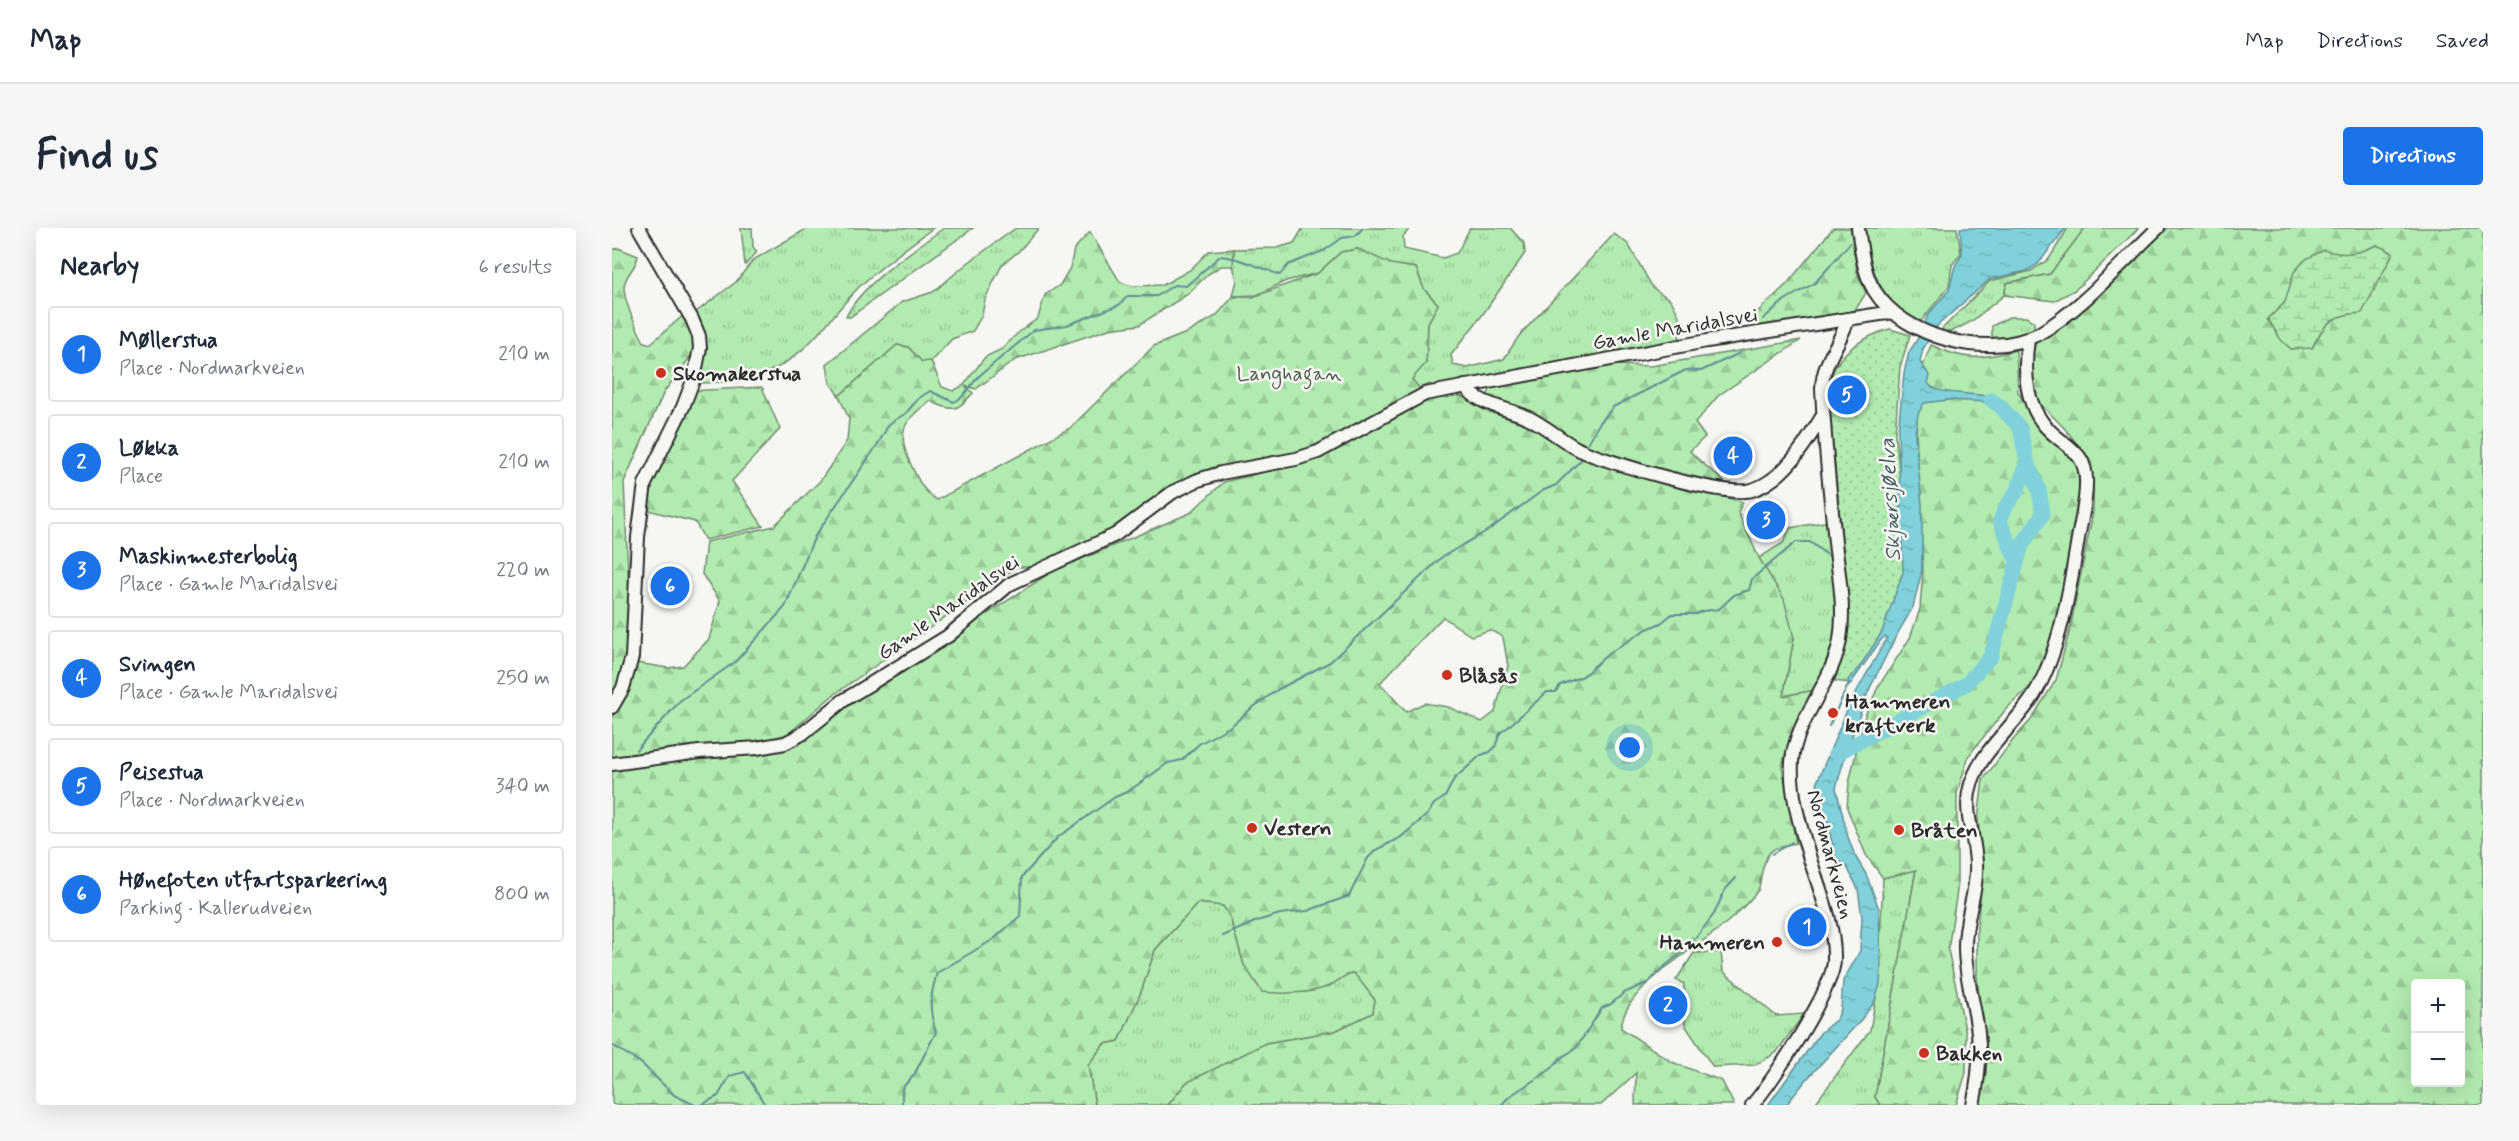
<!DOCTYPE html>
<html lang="en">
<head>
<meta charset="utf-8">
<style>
	:root { --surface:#fff; --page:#f6f6f7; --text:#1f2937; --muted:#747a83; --line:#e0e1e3; --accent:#1a73e8 }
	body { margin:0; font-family:Mynerve,sans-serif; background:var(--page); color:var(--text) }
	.controls { position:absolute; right:18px; bottom:18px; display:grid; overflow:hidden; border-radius:6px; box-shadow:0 6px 24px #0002 }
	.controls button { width:54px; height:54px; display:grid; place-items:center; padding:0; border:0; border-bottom:2px solid var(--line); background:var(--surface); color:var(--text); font:30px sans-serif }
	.you { position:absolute; left:1018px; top:520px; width:21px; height:21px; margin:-15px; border:4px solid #fff; border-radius:50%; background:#1a73e8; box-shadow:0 0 0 9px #1a73e833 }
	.badge { display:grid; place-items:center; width:39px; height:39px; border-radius:50%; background:var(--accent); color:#fff; font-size:20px; font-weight:700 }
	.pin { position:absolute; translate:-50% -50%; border:3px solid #fff; box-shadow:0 2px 6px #0006 }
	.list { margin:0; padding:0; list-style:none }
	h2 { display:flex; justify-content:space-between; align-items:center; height:78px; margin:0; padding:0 24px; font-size:26px }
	h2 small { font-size:20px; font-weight:400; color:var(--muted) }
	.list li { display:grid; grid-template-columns:39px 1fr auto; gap:18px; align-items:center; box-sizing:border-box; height:96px; margin:0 12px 12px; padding:0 12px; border:2px solid var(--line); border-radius:6px }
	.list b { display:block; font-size:22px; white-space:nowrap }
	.list p { margin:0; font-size:20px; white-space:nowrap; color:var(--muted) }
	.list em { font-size:20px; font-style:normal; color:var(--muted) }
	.map { position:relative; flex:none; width:1871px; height:877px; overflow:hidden; border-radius:6px }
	header { display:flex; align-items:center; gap:36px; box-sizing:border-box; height:84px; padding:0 30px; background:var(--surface); border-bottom:2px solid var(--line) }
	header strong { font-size:28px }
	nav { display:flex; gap:33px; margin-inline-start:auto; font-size:21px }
	.intro { display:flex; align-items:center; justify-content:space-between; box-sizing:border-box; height:144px; padding:0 36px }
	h1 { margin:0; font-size:42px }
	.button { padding:15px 27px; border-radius:6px; background:var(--accent); color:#fff; font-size:21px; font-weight:700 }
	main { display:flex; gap:36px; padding:0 36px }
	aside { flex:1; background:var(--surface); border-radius:6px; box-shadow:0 6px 24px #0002 }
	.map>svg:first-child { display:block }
</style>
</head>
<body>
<header>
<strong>Map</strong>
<nav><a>Map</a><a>Directions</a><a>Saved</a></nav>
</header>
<div class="intro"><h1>Find us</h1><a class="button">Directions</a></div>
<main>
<aside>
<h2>Nearby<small>6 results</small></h2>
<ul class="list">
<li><span class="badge">1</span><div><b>Møllerstua</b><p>Place · Nordmarkveien</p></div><em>210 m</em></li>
<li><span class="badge">2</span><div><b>Løkka</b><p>Place</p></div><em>210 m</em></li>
<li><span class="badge">3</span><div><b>Maskinmesterbolig</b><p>Place · Gamle Maridalsvei</p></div><em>220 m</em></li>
<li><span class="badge">4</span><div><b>Svingen</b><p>Place · Gamle Maridalsvei</p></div><em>250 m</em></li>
<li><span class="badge">5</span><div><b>Peisestua</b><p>Place · Nordmarkveien</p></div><em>340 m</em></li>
<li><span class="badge">6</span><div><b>Hønefoten utfartsparkering</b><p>Parking · Kallerudveien</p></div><em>800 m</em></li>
</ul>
</aside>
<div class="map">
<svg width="1871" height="877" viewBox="0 0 1871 877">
	<defs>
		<pattern id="grass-tufts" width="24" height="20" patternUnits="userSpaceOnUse" patternTransform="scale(1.5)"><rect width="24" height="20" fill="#b2ebaf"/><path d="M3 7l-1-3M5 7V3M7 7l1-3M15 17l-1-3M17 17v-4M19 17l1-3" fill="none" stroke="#99ca97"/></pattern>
		<pattern id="forest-firs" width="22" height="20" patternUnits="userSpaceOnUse" patternTransform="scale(1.5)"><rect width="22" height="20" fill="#b2ebaf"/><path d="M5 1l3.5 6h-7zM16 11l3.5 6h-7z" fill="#99ca97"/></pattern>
		<pattern id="wetland-marsh" width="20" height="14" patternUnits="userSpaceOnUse" patternTransform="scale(1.5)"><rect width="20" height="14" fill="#b2ebaf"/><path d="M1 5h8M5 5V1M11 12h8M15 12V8" fill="none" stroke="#99ca97"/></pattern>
		<pattern id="garden-dots" width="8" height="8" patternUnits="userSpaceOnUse" patternTransform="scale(1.5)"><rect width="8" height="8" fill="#b2ebaf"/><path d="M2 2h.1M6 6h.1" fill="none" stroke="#99ca97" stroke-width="1.8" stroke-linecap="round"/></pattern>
		<pattern id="water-ripples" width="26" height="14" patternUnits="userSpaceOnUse" patternTransform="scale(1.5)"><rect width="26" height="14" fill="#80d1db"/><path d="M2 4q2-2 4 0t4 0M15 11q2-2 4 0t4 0" fill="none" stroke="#6fb4bc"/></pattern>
	</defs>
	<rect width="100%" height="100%" fill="#f6f6f2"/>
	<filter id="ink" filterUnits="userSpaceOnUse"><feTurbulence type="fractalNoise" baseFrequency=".0167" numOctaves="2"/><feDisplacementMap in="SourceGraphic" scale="12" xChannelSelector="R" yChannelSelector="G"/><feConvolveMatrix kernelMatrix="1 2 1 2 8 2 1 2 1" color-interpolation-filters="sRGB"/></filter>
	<g filter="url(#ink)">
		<g fill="url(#grass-tufts)" stroke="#6e8b6d" stroke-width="1.5">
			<polygon points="129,0 140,0 141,19 145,24 133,37"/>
			<path d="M 196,0 L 321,0 C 296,19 269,38 246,60 C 216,91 192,133 148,147 C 127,154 102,154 80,156 L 91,125 L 80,87 L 124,54 L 141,32 Z"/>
			<path d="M 332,0 L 361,0 L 238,89 L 234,89 C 248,57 303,21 332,0 Z"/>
			<polygon points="404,0 427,0 407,23 390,37 373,71 370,87 361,103 340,111 319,133 310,134 296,119 285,117 227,168 218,155 215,136 290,74 321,64 357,34"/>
			<polygon points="691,0 798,0 791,9 792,21 831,30 845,25 858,0 898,0 912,15 913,25 871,86 839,127 841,137 855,140 892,131 907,108 1002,6 1016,16 1041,60 1059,72 1067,88 1065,100 1069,114 823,161 818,156 807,160 799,151 814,135 816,95 826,76 812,61 804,40 779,37 746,21 729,24 706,45 674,53 645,67 621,68 625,52 621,38 622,21 665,20 682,15"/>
			<path d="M 1253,0 L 1345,0 L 1349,25 L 1340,37 L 1337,58 L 1306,97 C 1266,65 1260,50 1253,0 Z"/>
			<polygon points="1456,0 1473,0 1438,46 1395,55 1392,67 1360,93 1339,104 1329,102 1378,53 1419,43 1437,31"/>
			<polygon points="1397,89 1414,89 1422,94 1422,100 1413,107 1384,111 1380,109 1380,98"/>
			<polygon points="1218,293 1225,371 1223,409 1203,462 1171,468 1182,410 1147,330 1171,315 1178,300"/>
			<polygon points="1304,642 1263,869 1268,877 1202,877 1258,802 1266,758 1271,650"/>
			<polygon points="586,675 611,678 618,689 632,737 716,759 732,747 743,745 763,772 761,785 723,803 654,815 574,855 556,877 483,877 476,837 492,816 507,813 529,764 543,722"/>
			<polygon points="1109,724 1111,743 1164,788 1192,786 1164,825 1143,837 1101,839 1073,797 1072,756 1064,752 1082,725"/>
		</g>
		<g fill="url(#forest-firs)" stroke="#6e8b6d" stroke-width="1.5" fill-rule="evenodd">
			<polygon points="1221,0 1239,0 1245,44 1254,65 1242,84 1146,98 1139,90 1175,56"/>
			<polygon points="1473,0 1527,0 1463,62 1442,73 1392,67 1395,55 1438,46"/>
			<path d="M 1556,0 L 1871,0 L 1871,877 L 1366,877 L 1374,844 L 1365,747 L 1365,700 L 1371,640 L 1366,592 L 1371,552 L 1401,512 L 1419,492 L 1444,452 L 1458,401 L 1481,284 C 1484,222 1457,205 1416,164 L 1416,137 L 1424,114 L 1451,97 ZM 1765,17 L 1729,87 L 1711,99 L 1700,120 L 1656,91 L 1728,27 L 1749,24 ZM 1804,756 L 1848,756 L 1848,854 L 1804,854 Z"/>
			<path d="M 478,4 L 508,54 L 520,58 L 551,57 L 578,42 L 597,23 L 622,21 L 621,38 L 609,38 L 596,46 L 576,66 L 527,97 L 497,101 L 403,132 L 364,161 L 353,158 L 361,165 C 344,185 341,183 318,173 C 289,194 284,206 300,239 C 308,255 310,262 325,272 L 458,200 L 542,118 L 577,104 L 604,88 L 621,69 L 641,69 L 706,45 L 729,24 L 746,21 L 779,36 L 804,40 L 812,61 L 826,76 L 816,95 L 814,135 L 800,151 L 807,160 L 806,171 L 705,223 L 615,242 L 426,339 L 405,339 L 220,468 L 176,506 L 138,518 L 0,534 L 0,490 L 13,466 L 25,435 L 56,440 L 71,438 L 97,411 L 108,373 L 90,346 L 94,314 L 162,298 L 208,253 L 235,213 L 237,191 L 227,168 L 285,117 L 296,119 L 310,134 L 319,133 L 330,159 L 341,163 L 352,157 L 373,129 L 390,121 L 406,105 L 426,90 L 433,67 L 448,57 L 458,40 L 462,21 Z"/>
			<path d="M 6,20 L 26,28 C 24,39 17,43 13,54 C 8,67 25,101 32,114 L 38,116 L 73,86 L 79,99 L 82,124 L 52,164 L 12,254 L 20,432 L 0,474 L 0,22 Z"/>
			<path d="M 1189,112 L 1107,167 L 1083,195 L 1093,209 L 1078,223 C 1090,237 1105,245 1117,259 L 1005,232 L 960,211 L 918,186 L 875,168 L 879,160 L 1004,137 L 1039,138 Z"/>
			<path d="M 1319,117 C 1355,134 1366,131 1404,122 L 1406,164 L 1425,194 L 1465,237 L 1468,265 L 1443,418 L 1421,456 L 1395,480 L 1357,527 L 1345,565 L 1345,663 L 1336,722 L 1354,806 L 1354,845 L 1344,877 L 1268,877 L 1263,869 L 1304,642 L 1271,650 L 1254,627 L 1235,580 L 1237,555 L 1252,490 L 1266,459 L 1298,410 L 1308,381 L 1311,342 L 1304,204 L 1309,143 Z"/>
			<polygon points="150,159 168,201 120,253 151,298 93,312 83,294 36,282 38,247 78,163"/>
			<path d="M 839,165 L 914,190 L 956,217 L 1070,258 L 1131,274 L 1126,284 L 1147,330 L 1172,371 L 1182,410 L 1171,468 L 1203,462 L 1179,507 L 1170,538 L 1184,615 C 1158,619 1154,623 1149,648 C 1148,653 1148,658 1146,662 C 1140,671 1129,681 1121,689 C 1090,719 1013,755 1009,800 L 1060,834 L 1110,853 L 1122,877 L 1023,877 L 1024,845 L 989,877 L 556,877 L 574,855 L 654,815 L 723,803 L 761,785 L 763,772 L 742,745 C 731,747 727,753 717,758 C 701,766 667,766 650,764 L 632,737 L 618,689 L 611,678 L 586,675 L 543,722 L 529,764 L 507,813 L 492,816 L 476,837 L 483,877 L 0,877 L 0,540 L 133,527 L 180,515 L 439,344 L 578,285 L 612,254 L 704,231 L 748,209 L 806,173 ZM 831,389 L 859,408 L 878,402 L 891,409 L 896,438 L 883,484 L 870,494 L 836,479 L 812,475 L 794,484 L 768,455 Z"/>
		</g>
		<path fill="url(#wetland-marsh)" stroke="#6e8b6d" stroke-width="1.5" d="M 1765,17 L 1781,25 L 1750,85 C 1719,87 1714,93 1700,120 L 1679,121 L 1669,112 L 1656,91 L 1673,74 L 1682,44 L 1694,31 L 1712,22 C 1732,28 1745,26 1765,17 Z"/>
		<path fill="url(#garden-dots)" stroke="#6e8b6d" stroke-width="1.5" d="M 1278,101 L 1298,107 L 1288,139 L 1283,206 L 1297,318 L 1288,367 L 1268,412 L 1238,455 L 1223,453 C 1243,381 1228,302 1222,230 C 1220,209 1214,171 1218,152 C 1225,124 1253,108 1278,101 Z"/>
		<path fill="url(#water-ripples)" stroke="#5e8f95" stroke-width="1.5" d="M 1348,0 L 1454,0 L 1426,36 L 1415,43 L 1378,51 L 1325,98 L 1311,121 L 1308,134 L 1318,148 L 1316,155 C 1323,168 1365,164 1380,169 C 1387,171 1392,176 1397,180 L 1392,186 L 1376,174 L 1336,172 L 1312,175 L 1306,186 L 1303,206 L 1310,276 L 1310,342 L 1301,379 L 1283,410 L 1256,464 L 1234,525 L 1224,560 L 1236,609 L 1243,628 L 1254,646 L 1267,681 L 1269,738 L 1268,756 L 1262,775 L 1248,793 L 1195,851 L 1174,877 L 1156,877 L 1209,804 L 1225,791 L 1229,781 L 1231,753 L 1248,723 L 1250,689 L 1246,661 L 1235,639 L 1224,631 L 1205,554 L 1238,475 L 1275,410 L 1273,408 L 1269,412 L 1237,458 L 1236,452 L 1247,440 L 1270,404 L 1291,344 L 1286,203 L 1292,145 L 1297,124 L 1305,112 L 1316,87 L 1337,62 L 1343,38 L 1350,26 Z"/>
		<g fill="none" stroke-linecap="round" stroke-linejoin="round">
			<g stroke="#5e8f95" stroke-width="2">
				<polyline points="1151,91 1173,72 1203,55 1238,15"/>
				<polyline points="976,215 987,196 1001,179 1074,142 1089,143 1128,125"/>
				<polyline points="1217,498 1237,455"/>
				<path d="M 24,522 L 69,472 L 123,434 L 173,379 L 203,308 L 266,216 L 277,196 L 294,185 L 307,170 L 318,163 L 342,174 L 349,170 L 367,148 L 422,102 L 455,97 L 507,77 L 516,68 L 545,68 L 562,57 L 574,58 L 608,28 C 629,30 649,40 668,47 L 676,37 L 713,22 L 730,10 L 743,8 L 751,0"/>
				<polyline points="1160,626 1180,614"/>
				<polyline points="611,708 645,693 668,686 695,683 737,668 756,630 764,622 789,609 816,586 822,576 833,569 842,551 869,527 878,524 883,519 888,505 896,499 935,464 944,464 948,457 971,448 996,426 1033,402 1049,395 1060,386 1084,386 1091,383 1107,381 1122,367 1137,362 1140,351 1184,314 1198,314 1218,329"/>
				<polyline points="0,817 29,835 62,867 83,877"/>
				<polyline points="89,877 106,868 118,848 133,844 153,877"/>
				<path d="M 290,877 L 290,860 L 302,847 L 324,804 C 316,780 318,769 325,745 L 382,711 L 408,688 L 410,649 L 446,609 L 503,569 L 517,563 L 556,535 L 570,532 L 587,516 L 619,498 L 640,480 L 665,462 L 718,434 L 830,329 L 878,301 L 930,263 L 944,257 L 971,230"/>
				<polyline points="889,877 898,868 939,841 949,830 964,820 990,780 999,776 1012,765 1037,754 1053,738 1077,719 1102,686 1113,662 1124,650"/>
			</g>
			<g stroke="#80d1db" stroke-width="15">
				<polyline points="1405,334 1388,293 1393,280 1406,261 1415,234"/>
				<polyline points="1224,526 1354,456 1379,428 1410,317 1431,286 1427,262 1415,234 1408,200 1388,178 1379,172"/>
			</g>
			<g stroke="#2b2b2b" stroke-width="16">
				<g id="minor">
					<path d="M 1246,0 C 1249,20 1251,44 1262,62 C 1291,110 1376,132 1426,106 C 1467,84 1511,33 1546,0"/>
					<path d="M 853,158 C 867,178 896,180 917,190 C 935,199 950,213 968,222 C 994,234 1115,270 1140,262 C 1172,252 1195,214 1211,187"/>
					<polyline points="0,479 11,460 20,429 26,309 33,256 71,179 82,150 88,120 87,108 80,91 27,0"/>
					<polyline points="0,536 87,524 145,520 173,515 190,506 232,472 336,408 398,356 503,307 561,264 586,252 609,245 684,231 706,224 813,166 1095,113 1281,84"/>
					<path d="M 1140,877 C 1160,855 1222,760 1222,732 C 1223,698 1208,663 1198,631 C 1189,600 1178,567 1180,534 C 1182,495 1221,454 1228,412 C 1234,375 1225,341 1222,304 C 1217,256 1212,208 1210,160 C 1211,133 1228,116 1236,91"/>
					<path d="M 1361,877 C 1366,854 1369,829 1366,805 C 1363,777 1353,749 1353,720 C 1352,691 1366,664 1364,635 C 1363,610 1353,589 1357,564 C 1365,524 1402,500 1422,467 C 1448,423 1458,360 1466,311 C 1469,293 1474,275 1474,257 C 1476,219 1448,219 1430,194 C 1412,170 1412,139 1416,111"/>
				</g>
			</g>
			<use href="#minor" stroke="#f6f6f2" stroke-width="12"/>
		</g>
	</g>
	<g fill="#c8321e" stroke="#f6f6f2" stroke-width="2">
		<circle cx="49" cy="145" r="6"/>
		<circle cx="835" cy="447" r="6"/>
		<circle cx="1221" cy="485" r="6"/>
		<circle cx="640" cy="600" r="6"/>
		<circle cx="1287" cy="602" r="6"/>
		<circle cx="1165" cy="714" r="6"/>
		<circle cx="1312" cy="825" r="6"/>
	</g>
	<g text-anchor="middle" stroke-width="5" stroke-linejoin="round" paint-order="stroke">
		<g font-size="21" fill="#2b2b2b" stroke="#f6f6f2">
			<text transform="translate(1063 100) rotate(-10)" y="7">Gamle Maridalsvei</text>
			<text transform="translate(336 379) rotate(-35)" y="7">Gamle Maridalsvei</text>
			<text transform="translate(1219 626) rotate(75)" y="7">Nordmarkveien</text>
		</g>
		<g font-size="21" font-weight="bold" fill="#2b2b2b" stroke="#f6f6f2" text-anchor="start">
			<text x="61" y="152">Skomakerstua</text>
			<text x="847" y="454">Blåsås</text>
			<text x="1233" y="480">Hammeren<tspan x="1233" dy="24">kraftverk</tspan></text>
			<text x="652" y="607">Vestern</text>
			<text x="1299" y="609">Bråten</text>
			<text x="1153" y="721" text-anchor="end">Hammeren</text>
			<text x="1324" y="832">Bakken</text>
		</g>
		<g font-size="21" fill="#4d5b4c" stroke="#f6f6f2">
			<text x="677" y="152">Langhagan</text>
		</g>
		<g font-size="22" font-style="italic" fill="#445d60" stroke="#f6f6f2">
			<text transform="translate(1277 272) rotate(-93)" y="8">Skjærsjøelva</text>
		</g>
	</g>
</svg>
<div class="controls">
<button>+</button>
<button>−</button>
</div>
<div class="you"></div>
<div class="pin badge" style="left:1195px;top:699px">1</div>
<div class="pin badge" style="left:1056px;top:777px">2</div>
<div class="pin badge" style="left:1154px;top:292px">3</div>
<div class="pin badge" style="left:1121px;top:228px">4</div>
<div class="pin badge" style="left:1235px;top:167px">5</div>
<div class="pin badge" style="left:58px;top:358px">6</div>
</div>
</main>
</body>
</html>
